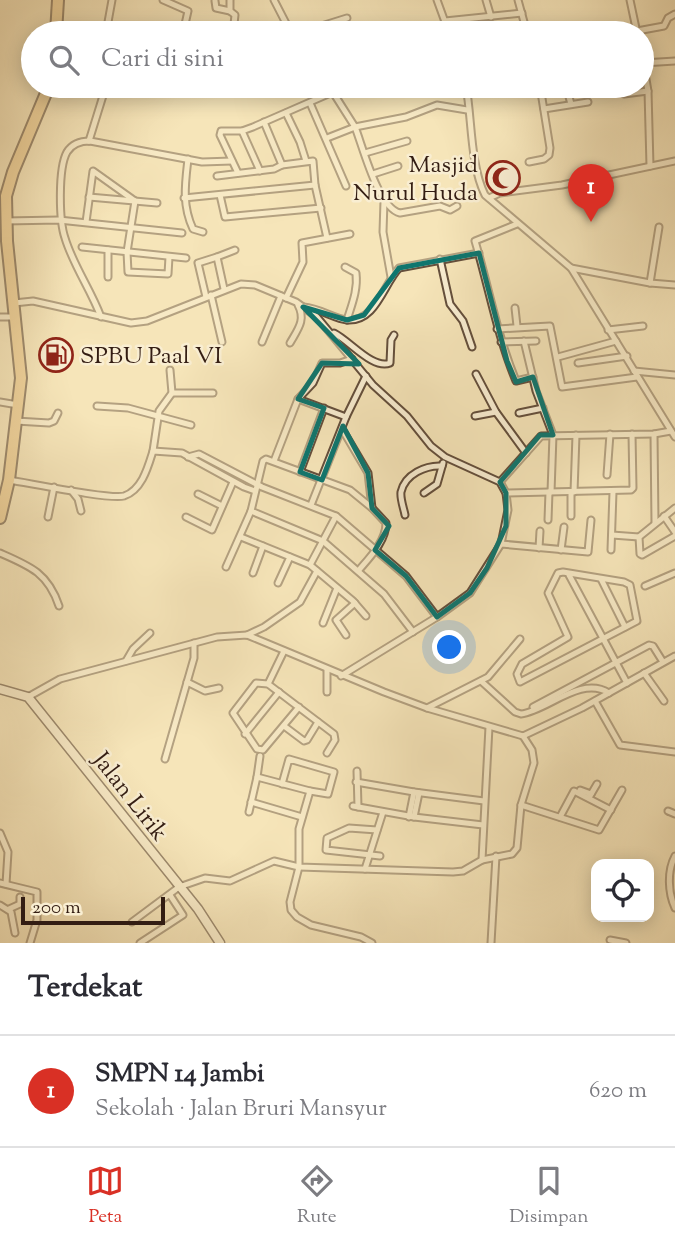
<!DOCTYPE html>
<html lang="id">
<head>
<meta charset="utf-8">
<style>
	:root { --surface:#fff; --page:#f2f2f3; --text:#2b2b33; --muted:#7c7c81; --line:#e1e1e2; --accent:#d93025 }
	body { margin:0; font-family:"Sorts Mill Goudy",serif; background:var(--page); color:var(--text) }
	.controls { position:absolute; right:21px; bottom:21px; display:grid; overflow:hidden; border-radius:14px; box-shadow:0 4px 18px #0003 }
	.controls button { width:63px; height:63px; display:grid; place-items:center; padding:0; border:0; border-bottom:2px solid var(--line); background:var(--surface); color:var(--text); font:35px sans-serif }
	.scale { position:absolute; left:21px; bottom:18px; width:144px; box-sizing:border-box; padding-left:7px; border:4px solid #331d13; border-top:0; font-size:19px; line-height:24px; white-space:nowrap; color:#331d13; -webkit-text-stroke:5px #f9eed2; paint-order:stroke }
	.you { position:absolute; left:450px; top:648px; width:24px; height:24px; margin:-18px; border:5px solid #fff; border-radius:50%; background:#1a73e8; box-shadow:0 0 0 10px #1a73e833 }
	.badge { display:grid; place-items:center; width:46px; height:46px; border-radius:50%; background:var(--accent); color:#fff; font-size:23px; font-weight:700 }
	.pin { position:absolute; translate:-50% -58px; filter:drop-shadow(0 2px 4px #0008) }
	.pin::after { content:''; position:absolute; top:37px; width:24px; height:21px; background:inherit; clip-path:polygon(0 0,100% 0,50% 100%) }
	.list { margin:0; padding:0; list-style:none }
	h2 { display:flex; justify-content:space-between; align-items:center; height:91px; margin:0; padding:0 28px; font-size:30px }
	h2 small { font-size:23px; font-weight:400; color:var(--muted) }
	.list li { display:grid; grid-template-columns:46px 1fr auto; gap:21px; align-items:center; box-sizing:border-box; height:112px; padding:0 28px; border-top:2px solid var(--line) }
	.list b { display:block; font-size:26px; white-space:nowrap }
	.list p { margin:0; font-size:23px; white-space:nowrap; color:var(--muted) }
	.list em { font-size:23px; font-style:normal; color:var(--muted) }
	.icon { flex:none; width:38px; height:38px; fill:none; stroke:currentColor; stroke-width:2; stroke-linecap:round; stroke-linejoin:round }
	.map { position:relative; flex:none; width:675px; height:943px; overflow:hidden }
	.search { position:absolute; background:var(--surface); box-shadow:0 4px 18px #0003; left:21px; right:21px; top:21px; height:77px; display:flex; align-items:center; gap:18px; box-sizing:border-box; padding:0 24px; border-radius:38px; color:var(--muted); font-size:26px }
	.sheet { height:203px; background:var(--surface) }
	nav { display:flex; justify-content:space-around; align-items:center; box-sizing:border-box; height:98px; border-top:2px solid var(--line); background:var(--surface); font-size:19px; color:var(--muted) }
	nav a { display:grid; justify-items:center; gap:4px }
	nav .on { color:var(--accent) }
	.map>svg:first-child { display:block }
</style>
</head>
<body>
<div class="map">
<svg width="675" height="943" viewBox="0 0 675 943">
	<rect width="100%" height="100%" fill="#f6e5b9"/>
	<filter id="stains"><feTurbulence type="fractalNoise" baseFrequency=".00286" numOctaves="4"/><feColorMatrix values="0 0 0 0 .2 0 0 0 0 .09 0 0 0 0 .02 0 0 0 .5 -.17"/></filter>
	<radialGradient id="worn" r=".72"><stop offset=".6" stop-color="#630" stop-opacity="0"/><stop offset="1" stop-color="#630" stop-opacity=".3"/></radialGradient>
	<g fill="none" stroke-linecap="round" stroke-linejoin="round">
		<g stroke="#644f3c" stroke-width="9">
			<g id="street">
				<polyline points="163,0 188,11 183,33"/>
				<polyline points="230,0 230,11 235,15 233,33"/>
				<polyline points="274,0 291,33"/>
				<polyline points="437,0 449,33"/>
				<polyline points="486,0 491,17"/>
				<polyline points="518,0 527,33"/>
				<polyline points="630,0 637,33"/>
				<polyline points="215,1 216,8 230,11"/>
				<polyline points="445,21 522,13"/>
				<polyline points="637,31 664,26 668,18 675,14"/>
				<polyline points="106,33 112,0"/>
				<polyline points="299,33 347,18"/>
				<polyline points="642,56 648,91 650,166"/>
				<polyline points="643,63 675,61"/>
				<polyline points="329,86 355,127 406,117 437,105 467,110"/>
				<path d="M 466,86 C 472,118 470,165 485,195 L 571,268 L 650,283 L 675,285"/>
				<polyline points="566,86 571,104"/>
				<polyline points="618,86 618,90 624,94 648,91"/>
				<polyline points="310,103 346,186"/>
				<polyline points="544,109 588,102"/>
				<polyline points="286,113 300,142 306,161"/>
				<polyline points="264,122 282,165"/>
				<polyline points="242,131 260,171"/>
				<path d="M 327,138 L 355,127 C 363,147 378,208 400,213 L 440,206 L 450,210 L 457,206"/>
				<polyline points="89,141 106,86"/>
				<polyline points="365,153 407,141"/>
				<path d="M 188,159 C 185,185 182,205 193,229 L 203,232"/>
				<polyline points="529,162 544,159 549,155 550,148 540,86"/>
				<polyline points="238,173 220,135 221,131 242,131 253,127 333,92"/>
				<polyline points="373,174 398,166"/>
				<polyline points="217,176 274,169 282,165 313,161 315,185 327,238"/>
				<polyline points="220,195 225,217 321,208"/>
				<polyline points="89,197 157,203"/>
				<polyline points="184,198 315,185"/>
				<polyline points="489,198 500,193 562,185 675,161"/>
				<polyline points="135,201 127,252 128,272 168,274 169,257"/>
				<polyline points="384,201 383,232 391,277"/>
				<polyline points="5,221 59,220 182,233"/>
				<polyline points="86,222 93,171 135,201"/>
				<path d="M 517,224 L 475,241 C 489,288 497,335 516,381 L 533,377"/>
				<polyline points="82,247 186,258"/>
				<polyline points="440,259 450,304 463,321 472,347"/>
				<path d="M 345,267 L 356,273 C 358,290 352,304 347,320"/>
				<polyline points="571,268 675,437"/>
				<polyline points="108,277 108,250"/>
				<polyline points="650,283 659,227"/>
				<polyline points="224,289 217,257 235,250"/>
				<polyline points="211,295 222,342"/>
				<polyline points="206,297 198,263 217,257"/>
				<polyline points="286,298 303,262 302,243 350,234"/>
				<polyline points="14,303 33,301 131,323 147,321 241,284 255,285 296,302 317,317 373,385 407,416 431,446 445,457 500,482 506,493 508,510 501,544 470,593 437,617 341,676"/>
				<path d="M 304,307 C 319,308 335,319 347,320 C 376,322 383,285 399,268 L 479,253"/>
				<polyline points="515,308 517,326"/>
				<polyline points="0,317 14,317"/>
				<path d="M 101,317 C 91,290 73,265 65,238 C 59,221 58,168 67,152 C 72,144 81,141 90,141 L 202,162 L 232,161"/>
				<polyline points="497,329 550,326 562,387 637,377"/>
				<polyline points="608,330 643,326"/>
				<path d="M 334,333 C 350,341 373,370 390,363 L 391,340 L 394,335"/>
				<polyline points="524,341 536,391 553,435 551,492"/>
				<polyline points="262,342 281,296"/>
				<polyline points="501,342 536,341"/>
				<path d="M 290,343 C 298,329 306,320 298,305"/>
				<polyline points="558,357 616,341"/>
				<polyline points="578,363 627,356"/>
				<polyline points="634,371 675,375"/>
				<polyline points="476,374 496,412 526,453"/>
				<polyline points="172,393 213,393"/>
				<polyline points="298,399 346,417"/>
				<polyline points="0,402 18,405"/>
				<polyline points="97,406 128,408 191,425"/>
				<polyline points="519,413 543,408"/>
				<polyline points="475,416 496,412"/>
				<polyline points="16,421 49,423 54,421 58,413"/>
				<polyline points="342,429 368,473 372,508"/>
				<polyline points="654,434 655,523"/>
				<polyline points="153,451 159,411 172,393 170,370"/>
				<polyline points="188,457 199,454 262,487 336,516 406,576 437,617"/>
				<polyline points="274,461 298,399 313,383 322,363 340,363 352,359"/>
				<polyline points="300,472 324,408"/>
				<polyline points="607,475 610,434"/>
				<path d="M 9,480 C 29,483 110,500 124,496 C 142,490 148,467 153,451 L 182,453 L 244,487 L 255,491"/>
				<polyline points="500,482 541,436 654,434 671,431"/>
				<polyline points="71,490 78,499 81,511"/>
				<polyline points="574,492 576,435"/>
				<polyline points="424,493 437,484 443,463"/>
				<polyline points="506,493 631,490 633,488 632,434"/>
				<polyline points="198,494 222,506"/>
				<polyline points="311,505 346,417 366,376"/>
				<polyline points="675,508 639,537 640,554 642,555 675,536"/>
				<polyline points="251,511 323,541 384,594 413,632"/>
				<path d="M 405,515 C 404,509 400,499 401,492 C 405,474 426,465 442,466"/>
				<polyline points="571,516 571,492"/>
				<polyline points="664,516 675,532"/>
				<polyline points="48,517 54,487"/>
				<polyline points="186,517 212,530 233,482"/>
				<polyline points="548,520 549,492"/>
				<polyline points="612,535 639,537"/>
				<polyline points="241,537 310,565 353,601 366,616"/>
				<polyline points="501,544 588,552 591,520"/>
				<polyline points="539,548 540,531"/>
				<polyline points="561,550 564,527"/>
				<polyline points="611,550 613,492"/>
				<path d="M 0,553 C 30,566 48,573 59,606"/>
				<polyline points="310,565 336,516"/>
				<path d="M 226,567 L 251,511 L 263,461 L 266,459 L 350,490 L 372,508 L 386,523 C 386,541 370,557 359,570"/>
				<polygon points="563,572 624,582 630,585 637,621 520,682 517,674 522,664 568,637 548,593 558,573"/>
				<polyline points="253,573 263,546"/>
				<polyline points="569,575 627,683"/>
				<polyline points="601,579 625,627"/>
				<polyline points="278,583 290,557"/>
				<polyline points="645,586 675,573"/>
				<polyline points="323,623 337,588"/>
				<polyline points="247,635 264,627 300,602 317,571"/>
				<polyline points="346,635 336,620 355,603"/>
				<polyline points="126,661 133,649 150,633"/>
				<polyline points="644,673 664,701"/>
				<path d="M 481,681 L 515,712 L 521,714 C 547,711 581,675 609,693"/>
				<polyline points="187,682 205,691 219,688"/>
				<polyline points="268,684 284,651"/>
				<polyline points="327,692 327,670"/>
				<polyline points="28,697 60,679 217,637 247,635 384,692 427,708 523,736 582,708 675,656"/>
				<polyline points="595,701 620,745 675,752"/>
				<polyline points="299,707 263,750 257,749 233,713 256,683 268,684 334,734 335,740 327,753"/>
				<polyline points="533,707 649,645 653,646 663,662"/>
				<polyline points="427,708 488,677 520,639"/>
				<polyline points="284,726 304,741 307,740 318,722"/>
				<polyline points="245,734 279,692"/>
				<polyline points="165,759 194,658 194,643"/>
				<polyline points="357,771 358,807"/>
				<polyline points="257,777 260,756"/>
				<polyline points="356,782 414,792 484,801"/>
				<polyline points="282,784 289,759 334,772 328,794 310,791"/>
				<polyline points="580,790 591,794"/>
				<polyline points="590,796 597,784"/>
				<polyline points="251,802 302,817"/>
				<polyline points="521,805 599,830 622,790"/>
				<polyline points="353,806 414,817 483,825"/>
				<polyline points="668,811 675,814"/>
				<polyline points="249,812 257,777 310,791 299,829 299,867 290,902 291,910 297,917 311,925 361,937 372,943"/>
				<polyline points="409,817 414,792"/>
				<polyline points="414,817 419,793"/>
				<polyline points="560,817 574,791 611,810"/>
				<polyline points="377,830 349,828 327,838 326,850 380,856"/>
				<polyline points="0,833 8,852 6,884"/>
				<path d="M 675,856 C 667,871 668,893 675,908"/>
				<polyline points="482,860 512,854 517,848 521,805 534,763 532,750 523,736"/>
				<polyline points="365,869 383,812"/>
				<polyline points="0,883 37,892 37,920 30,943"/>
				<polyline points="0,905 11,912 15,933"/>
				<polyline points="9,909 20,904 20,897"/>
				<polyline points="132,922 179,887 205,878 230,881 274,861 299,867 453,872 463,871 482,860 489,727"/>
				<polyline points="610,940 626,943"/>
				<polyline points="140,943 183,915 170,895"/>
				<polyline points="491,943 496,856"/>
			</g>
		</g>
		<g stroke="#331d13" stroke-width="11">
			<polyline id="secondary" points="0,689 28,697 198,909 220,943"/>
		</g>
		<g stroke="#331d13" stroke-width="14">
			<g id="highway">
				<polyline points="56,33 58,0"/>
				<polyline points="0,518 9,480 21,378 7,241 6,196 13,172 49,86"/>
			</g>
		</g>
		<use href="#street" stroke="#f9eed2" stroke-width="5"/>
		<use href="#secondary" stroke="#f9eed2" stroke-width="8"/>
		<use href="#highway" stroke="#ebc27c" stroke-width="10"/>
	</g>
	<path d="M0 0H675V943H0ZM 479,253 L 507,361 L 516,382 L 533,377 L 553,435 L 540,435 L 500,482 L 506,493 L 506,526 L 487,568 L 470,593 L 437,617 L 406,576 L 375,550 L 389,526 L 372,508 L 368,473 L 343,426 L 322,480 L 300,472 L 324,408 L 298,399 L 322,363 L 359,364 L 303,307 L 347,320 L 364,315 L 399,268 Z" fill="#f6e5b9" fill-opacity=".55" fill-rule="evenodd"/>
	<path fill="none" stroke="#0f766e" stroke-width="5" stroke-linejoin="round" d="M 479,253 L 507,361 L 516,382 L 533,377 L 553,435 L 540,435 L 500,482 L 506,493 L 506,526 L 487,568 L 470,593 L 437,617 L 406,576 L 375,550 L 389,526 L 372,508 L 368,473 L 343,426 L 322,480 L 300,472 L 324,408 L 298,399 L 322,363 L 359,364 L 303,307 L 347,320 L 364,315 L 399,268 Z"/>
	<defs>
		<g id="mosque-ring" transform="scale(1.75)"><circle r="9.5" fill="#f9eed2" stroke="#8f2418" stroke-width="1.5"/><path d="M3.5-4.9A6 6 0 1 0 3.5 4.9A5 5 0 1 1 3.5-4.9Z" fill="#8f2418"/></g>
		<g id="fuel-ring" transform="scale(1.75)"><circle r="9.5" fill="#f9eed2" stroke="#8f2418" stroke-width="1.5"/><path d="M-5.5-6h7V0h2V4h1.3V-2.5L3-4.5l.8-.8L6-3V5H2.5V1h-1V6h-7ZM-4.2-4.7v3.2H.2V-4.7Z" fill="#8f2418"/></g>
	</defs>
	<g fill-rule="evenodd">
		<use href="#mosque-ring" x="503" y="178"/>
		<use href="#fuel-ring" x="56" y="355"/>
	</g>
	<g text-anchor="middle" stroke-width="5" stroke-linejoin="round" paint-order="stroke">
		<g font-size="24" fill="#331d13" stroke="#f9eed2" text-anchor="end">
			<text x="478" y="172">Masjid<tspan x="478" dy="28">Nurul Huda</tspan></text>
			<text x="80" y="363" text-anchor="start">SPBU Paal VI</text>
		</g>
		<g font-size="24" fill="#331d13" stroke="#f9eed2">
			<text transform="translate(131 796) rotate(52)" y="8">Jalan Lirik</text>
		</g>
	</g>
	<rect width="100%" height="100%" filter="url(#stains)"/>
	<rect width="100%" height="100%" fill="url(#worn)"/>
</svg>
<div class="controls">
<button><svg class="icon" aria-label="locate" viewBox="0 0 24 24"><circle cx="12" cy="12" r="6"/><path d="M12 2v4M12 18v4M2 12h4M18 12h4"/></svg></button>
</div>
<div class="scale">200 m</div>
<div class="you"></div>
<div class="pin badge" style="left:591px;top:222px">1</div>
<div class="search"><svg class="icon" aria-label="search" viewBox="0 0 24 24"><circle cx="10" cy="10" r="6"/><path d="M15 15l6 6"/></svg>Cari di sini</div>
</div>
<section class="sheet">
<h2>Terdekat<small></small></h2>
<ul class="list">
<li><span class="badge">1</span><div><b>SMPN 14 Jambi</b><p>Sekolah · Jalan Bruri Mansyur</p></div><em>620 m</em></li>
</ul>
</section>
<nav>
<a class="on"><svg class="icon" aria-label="map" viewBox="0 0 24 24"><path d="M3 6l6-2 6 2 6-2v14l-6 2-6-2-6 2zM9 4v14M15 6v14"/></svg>Peta</a>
<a><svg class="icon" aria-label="directions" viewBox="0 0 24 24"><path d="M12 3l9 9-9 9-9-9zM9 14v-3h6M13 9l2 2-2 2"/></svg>Rute</a>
<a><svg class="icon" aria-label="saved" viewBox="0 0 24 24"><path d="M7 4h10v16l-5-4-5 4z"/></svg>Disimpan</a>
</nav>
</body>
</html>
